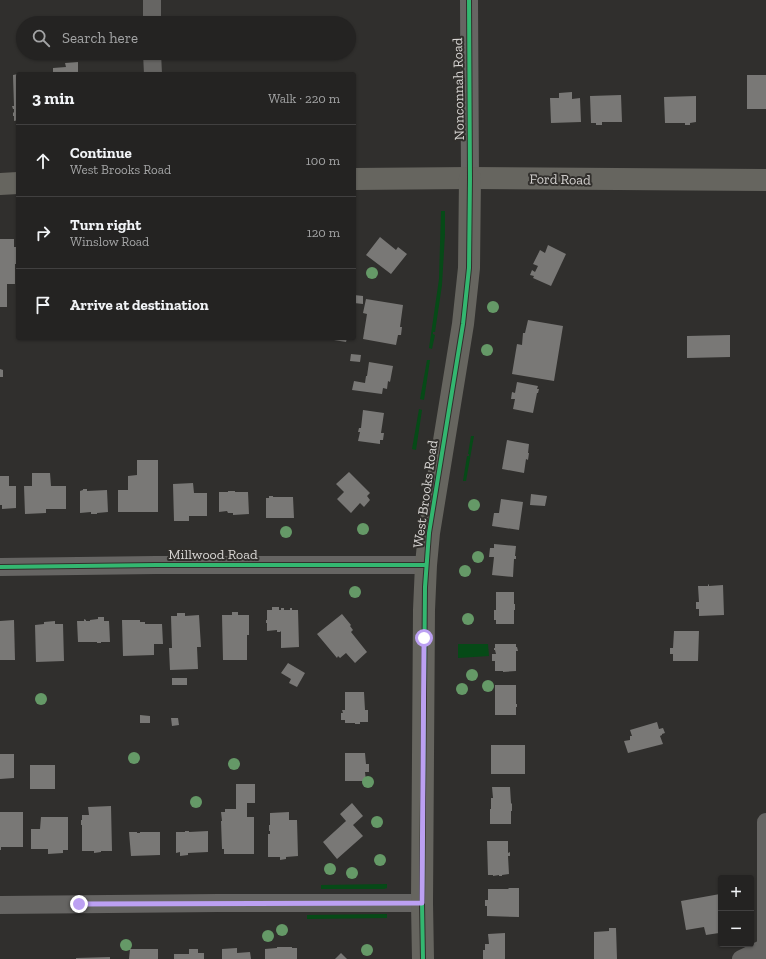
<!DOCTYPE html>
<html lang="en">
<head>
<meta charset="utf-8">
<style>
	:root { --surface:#242322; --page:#302f2f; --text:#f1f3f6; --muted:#a3a4a5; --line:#414040 }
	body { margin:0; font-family:"Zilla Slab",serif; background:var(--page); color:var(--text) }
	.controls { position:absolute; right:12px; bottom:12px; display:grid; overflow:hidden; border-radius:4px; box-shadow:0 1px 3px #0004 }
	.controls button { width:36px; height:36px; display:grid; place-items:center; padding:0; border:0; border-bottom:1px solid var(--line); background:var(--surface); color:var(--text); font:20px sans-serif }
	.stop { position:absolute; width:12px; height:12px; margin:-9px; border:3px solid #bca0f2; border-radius:50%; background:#fff }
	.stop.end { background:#bca0f2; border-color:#fff; box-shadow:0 1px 4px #0008 }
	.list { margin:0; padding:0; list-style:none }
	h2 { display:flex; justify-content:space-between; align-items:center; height:52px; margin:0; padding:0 16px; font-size:17px }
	h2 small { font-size:13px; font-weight:400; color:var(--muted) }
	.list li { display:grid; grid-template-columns:26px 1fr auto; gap:12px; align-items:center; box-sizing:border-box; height:72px; padding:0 16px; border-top:1px solid var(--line) }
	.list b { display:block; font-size:15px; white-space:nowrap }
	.list p { margin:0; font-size:13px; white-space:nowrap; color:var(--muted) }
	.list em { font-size:13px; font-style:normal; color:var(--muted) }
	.icon { flex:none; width:22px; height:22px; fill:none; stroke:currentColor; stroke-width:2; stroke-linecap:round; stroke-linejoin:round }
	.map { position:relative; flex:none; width:766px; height:959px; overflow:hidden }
	.search { position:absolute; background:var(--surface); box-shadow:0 1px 3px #0004; left:16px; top:16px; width:340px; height:44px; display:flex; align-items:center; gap:10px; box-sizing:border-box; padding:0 14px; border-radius:22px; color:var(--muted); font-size:15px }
	.panel { position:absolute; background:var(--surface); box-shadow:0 1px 3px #0004; left:16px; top:72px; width:340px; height:268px; border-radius:4px }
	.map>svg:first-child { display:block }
</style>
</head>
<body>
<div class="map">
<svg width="766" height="959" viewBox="0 0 766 959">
	<rect width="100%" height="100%" fill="#302f2d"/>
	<g fill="#064a17">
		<polygon points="441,211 445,211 445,234 442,285 435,332 433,332 433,334 435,335 432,349 429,348 439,279"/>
		<polygon points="427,360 430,360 424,400 420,399"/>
		<polygon points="419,409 422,410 416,450 412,449"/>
		<polygon points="471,436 474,436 466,481 463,481 467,456 469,456 469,454 468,454"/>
		<polygon points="458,644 488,644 489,656 458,658"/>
		<polygon points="387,884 387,888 384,889 321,889 321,885"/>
		<polygon points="387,914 387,918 307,919 307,915"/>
	</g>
	<g fill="#797876">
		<polygon points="78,62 78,74 53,74 53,68 66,67 65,63"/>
		<polygon points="18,74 18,120 14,121 14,116 13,116 13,113 14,112 14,109 13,109 12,106 14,106 13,75"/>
		<rect x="747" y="75" width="19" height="34"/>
		<polygon points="572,92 572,99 580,98 581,122 551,123 550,98 559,98 559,93"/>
		<polygon points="621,95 622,122 602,122 602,125 596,125 596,123 591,123 590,96"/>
		<polygon points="696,96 696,122 690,123 690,125 685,125 685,123 665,123 664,97"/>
		<polygon points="380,237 396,250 398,247 407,254 391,274 366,255"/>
		<polygon points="0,239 14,239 14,247 18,247 18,264 15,264 15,284 7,284 7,307 0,307"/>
		<polygon points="548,245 566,254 551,286 533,278 534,276 530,275 532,270 535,272 538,266 533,264 540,250 545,253"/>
		<polygon points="354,295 363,296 363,304 354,303"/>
		<polygon points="366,299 403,305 400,327 402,327 401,335 398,335 396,345 363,339 367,314 363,313"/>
		<polygon points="528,320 563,326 554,381 512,374 517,344 522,345 523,333 525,333"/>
		<polygon points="730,335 730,357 687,358 687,336"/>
		<polygon points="328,338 347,338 346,342 328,339"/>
		<polygon points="351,354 361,355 360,362 350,361"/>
		<polygon points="369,362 393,366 390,382 388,381 387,389 383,388 382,394 352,390 354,381 365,383 366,376 367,376"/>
		<polygon points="0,369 3,370 3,377 0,377"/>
		<polygon points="517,382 538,386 537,389 539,389 538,393 537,393 533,413 513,409 515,399 511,399 512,392 515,393"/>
		<polygon points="363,410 384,413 381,433 384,433 383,440 380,440 380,444 358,441 360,432 358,432 359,428 361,428"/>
		<polygon points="507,440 529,444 528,453 529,453 528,460 526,459 524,473 502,469"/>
		<polygon points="137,460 158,460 158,512 118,512 118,490 128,490 128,476 137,475"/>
		<polygon points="349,472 370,493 367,496 370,500 364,507 360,503 351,513 337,499 344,492 336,484"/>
		<polygon points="32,473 50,473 51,486 66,486 66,509 46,509 46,513 25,514 24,486 32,486"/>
		<polygon points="0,476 9,476 9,486 16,486 16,508 2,509 2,505 0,505"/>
		<polygon points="193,483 194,493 207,493 207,516 189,516 189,521 174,521 173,484"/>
		<polygon points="83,489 87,489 87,491 107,490 108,512 97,513 97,514 91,514 91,512 80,513 80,491 83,490"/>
		<polygon points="228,491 235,491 235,492 248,492 249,514 233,515 233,513 228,513 227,511 219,512 219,492 228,492"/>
		<polygon points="531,494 547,496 545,506 530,505"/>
		<polygon points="269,496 273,496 273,497 293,497 294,518 266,518 266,498 269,498"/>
		<polygon points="501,499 523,502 519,530 492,526 494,513 499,513"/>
		<polygon points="494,544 516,546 515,556 516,556 516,559 514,559 513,577 492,575 494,557 489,557 490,548 494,548"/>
		<polygon points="709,584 709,586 723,585 724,615 699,616 699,609 696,609 696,602 699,602 698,586 708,586 708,585"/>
		<polygon points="496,592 514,592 514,604 515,604 515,610 514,610 514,624 496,624 496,620 494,620 494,610 496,610"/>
		<polygon points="272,607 279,607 279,610 281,610 281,608 284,608 284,610 290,610 290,608 292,608 292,610 298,610 299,647 281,648 281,631 280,632 277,632 277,630 267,631 267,623 266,623 266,620 267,620 267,610 272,610"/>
		<polygon points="232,612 238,612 238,615 249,615 249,635 247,635 247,660 223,660 222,615 232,615"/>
		<polygon points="177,613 185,613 185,616 199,615 201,647 197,647 198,669 170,670 169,648 172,648 171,616 177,616"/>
		<polygon points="342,614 351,625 350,626 353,630 351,632 367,652 355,663 346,653 340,658 338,656 337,658 317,634"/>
		<polygon points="98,617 104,617 104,621 109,621 110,642 101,642 101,643 97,643 97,642 78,642 77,621 84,621 84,619 86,620 86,621 90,621 90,620 98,619"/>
		<polygon points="14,620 15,660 0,660 0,621"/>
		<polygon points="122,620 140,620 140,622 145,622 145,624 162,624 163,644 154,644 154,655 123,656"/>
		<polygon points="55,621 55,624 63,624 64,661 36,662 35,625 44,624 44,622"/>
		<polygon points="674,631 699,631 698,661 673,661 673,654 670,654 670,648 673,648"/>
		<polygon points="495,644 516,644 516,647 517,647 518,651 516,651 516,671 503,672 503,671 495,671 495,661 492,661 492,654 496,654 495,650 494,650 494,648 495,648"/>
		<polygon points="288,663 305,673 297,687 289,683 291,679 281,673"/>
		<rect x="172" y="678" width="15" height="7"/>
		<polygon points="495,685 516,685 516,704 517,704 517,707 516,707 516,715 495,715"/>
		<polygon points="345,692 364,692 365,710 368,710 368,722 360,722 360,724 355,724 355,723 345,723 345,720 341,720 341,713 343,713 342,710 345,710"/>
		<polygon points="140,715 150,716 150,723 140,723"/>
		<polygon points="171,718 178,718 179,725 172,726"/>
		<polygon points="657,722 659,729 663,728 665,733 662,734 662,735 660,736 663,744 628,753 624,741 630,740 630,736 632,736 630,730"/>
		<rect x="491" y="745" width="34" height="29"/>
		<polygon points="345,753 365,753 366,764 369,764 369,772 365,772 366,781 345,781"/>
		<polygon points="0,754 14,754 14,778 0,779"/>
		<rect x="30" y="765" width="25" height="24"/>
		<polygon points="236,784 255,784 255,803 247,803 247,817 254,817 254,854 224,854 224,849 222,849 221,821 222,821 221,812 225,812 225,809 236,809"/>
		<polygon points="492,787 510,787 511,803 512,804 512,811 511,811 511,824 490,824 490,809 491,809 491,798 493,798"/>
		<polygon points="352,803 363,816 353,825 363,836 337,859 323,842 346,821 340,814"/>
		<polygon points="111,806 112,851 101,851 101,852 94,853 94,851 82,851 82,825 81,825 81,820 82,820 82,815 89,815 88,807"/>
		<polygon points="0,812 23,812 23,847 1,847 1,850 0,850"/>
		<polygon points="289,812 289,820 297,820 298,856 286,857 286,859 280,860 280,857 268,857 268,834 270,834 270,831 269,831 269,825 270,825 270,813"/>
		<polygon points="41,817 68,817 68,850 63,850 63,853 48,854 48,849 31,849 31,829 40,829"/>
		<polygon points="185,831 189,831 189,832 208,831 208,852 188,853 188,855 180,856 180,852 176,853 176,832 185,832"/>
		<polygon points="129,832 137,832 137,833 140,833 140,832 160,832 160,855 131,856"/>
		<polygon points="487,841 508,841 508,853 510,852 510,856 508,856 509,874 502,875 502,876 499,876 499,875 493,876 493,875 488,875"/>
		<polygon points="509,888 519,888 519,917 487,916 487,906 485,906 485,900 488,900 488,889 508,889"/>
		<polygon points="720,894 721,902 721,925 718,925 719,933 706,935 704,927 686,930 681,901"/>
		<polygon points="609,928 616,928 617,959 594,959 594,932 609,931"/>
		<polygon points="505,933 505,959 483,959 483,950 485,950 485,944 489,944 488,934"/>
		<polygon points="277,947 292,947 292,948 297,948 297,959 265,959 265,949 277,948"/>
		<polygon points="237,948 237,953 250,952 251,959 222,959 222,949"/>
		<polygon points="130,949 158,949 158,959 129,959"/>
		<polygon points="189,949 198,949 198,953 204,953 204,959 174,959 174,954 189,954"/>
		<polygon points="341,953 347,959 335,959"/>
		<polygon points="110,957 110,959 76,959 76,958"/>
	</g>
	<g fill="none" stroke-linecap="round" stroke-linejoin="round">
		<g stroke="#666563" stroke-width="18">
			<polyline points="152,0 152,23"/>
			<polyline points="469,0 470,178"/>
			<polyline points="152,53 153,74"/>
			<polyline points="0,567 156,565 426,565"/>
			<polyline points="0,905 218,903 422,903"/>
			<polyline points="741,959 766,947"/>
			<polyline points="766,959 766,822"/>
		</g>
		<g stroke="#66655f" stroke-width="22">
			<polyline points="354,179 470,178 766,180"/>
			<polyline points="0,184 18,183"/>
			<polyline points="423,959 422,903 424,610 426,565 429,533 463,324 469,268 470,178"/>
		</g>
		<g stroke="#312f2c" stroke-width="6">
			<g id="cycleway">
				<polyline points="0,567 156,565 426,565"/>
				<polyline points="423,959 422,903 425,587 429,533 463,324 469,268 470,178 469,0"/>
			</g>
		</g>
		<use href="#cycleway" stroke="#33b770" stroke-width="4"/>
	</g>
	<g fill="#659967">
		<circle cx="372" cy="273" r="6"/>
		<circle cx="493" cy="307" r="6"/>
		<circle cx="487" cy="350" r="6"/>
		<circle cx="474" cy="505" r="6"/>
		<circle cx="363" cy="529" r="6"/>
		<circle cx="286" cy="532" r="6"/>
		<circle cx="478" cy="557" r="6"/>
		<circle cx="465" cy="571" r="6"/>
		<circle cx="355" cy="592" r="6"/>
		<circle cx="468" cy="619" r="6"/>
		<circle cx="472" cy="675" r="6"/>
		<circle cx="488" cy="686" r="6"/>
		<circle cx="462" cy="689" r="6"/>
		<circle cx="41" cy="699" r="6"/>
		<circle cx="134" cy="758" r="6"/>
		<circle cx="234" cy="764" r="6"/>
		<circle cx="368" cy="782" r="6"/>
		<circle cx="196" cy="802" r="6"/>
		<circle cx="377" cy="822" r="6"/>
		<circle cx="380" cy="860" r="6"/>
		<circle cx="330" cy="869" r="6"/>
		<circle cx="352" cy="873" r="6"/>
		<circle cx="282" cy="930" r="6"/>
		<circle cx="268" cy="936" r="6"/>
		<circle cx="126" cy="945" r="6"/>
		<circle cx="367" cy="950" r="6"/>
	</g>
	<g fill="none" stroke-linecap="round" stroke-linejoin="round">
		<polyline stroke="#bca0f2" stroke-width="5" points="79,904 422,903 424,638"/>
	</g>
	<g text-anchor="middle" stroke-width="4" stroke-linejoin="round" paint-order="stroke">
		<g font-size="14" fill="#d7d5d3" stroke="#312f2c">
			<text transform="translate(458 89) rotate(-91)" y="5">Nonconnah Road</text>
			<text transform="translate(560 179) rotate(1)" y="5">Ford Road</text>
			<text transform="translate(425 494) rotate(-82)" y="5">West Brooks Road</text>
			<text x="213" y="559">Millwood Road</text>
		</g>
	</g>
</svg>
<div class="controls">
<button>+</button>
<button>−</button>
</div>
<div class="stop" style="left:424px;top:638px"></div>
<div class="stop end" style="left:79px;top:904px"></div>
<div class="search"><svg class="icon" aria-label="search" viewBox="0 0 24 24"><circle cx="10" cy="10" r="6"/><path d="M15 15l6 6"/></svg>Search here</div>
<section class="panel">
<h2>3 min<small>Walk · 220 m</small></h2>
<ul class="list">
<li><svg class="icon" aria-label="ahead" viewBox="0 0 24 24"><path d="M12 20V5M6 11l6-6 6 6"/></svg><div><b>Continue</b><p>West Brooks Road</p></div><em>100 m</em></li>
<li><svg class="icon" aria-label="right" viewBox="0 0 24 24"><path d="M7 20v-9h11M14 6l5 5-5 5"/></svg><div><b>Turn right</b><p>Winslow Road</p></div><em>120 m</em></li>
<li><svg class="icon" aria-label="arrive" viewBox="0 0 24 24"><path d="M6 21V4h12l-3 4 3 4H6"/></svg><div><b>Arrive at destination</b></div></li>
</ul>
</section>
</div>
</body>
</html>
